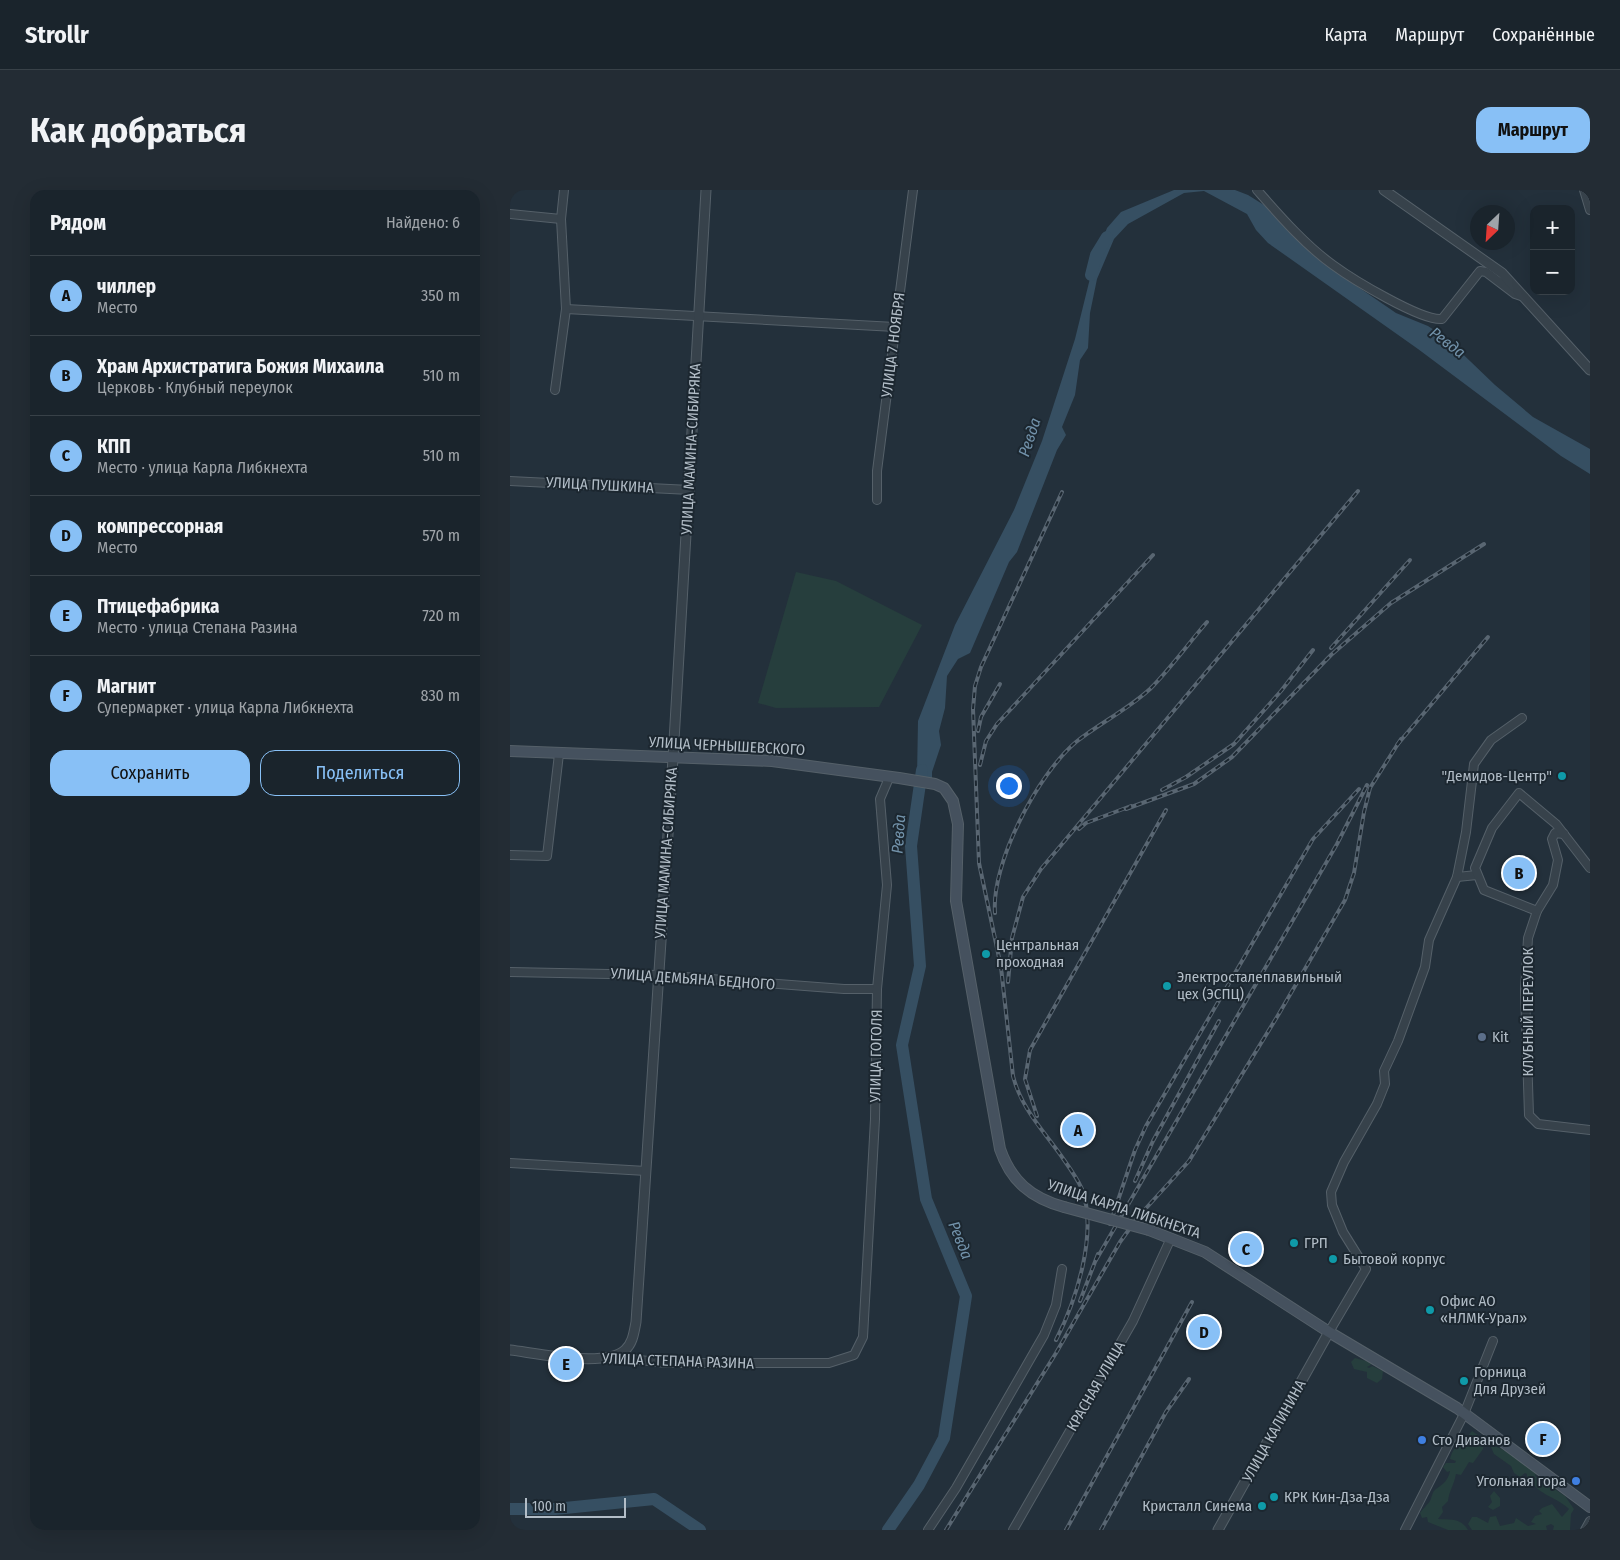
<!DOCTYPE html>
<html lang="ru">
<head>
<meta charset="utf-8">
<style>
	:root { --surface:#1a242c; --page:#232c34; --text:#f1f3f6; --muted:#9fa4a9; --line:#384148; --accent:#88c0f6 }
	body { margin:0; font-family:"Fira Sans Condensed",sans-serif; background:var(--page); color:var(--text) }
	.controls { position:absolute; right:15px; top:15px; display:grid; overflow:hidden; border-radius:10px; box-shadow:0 5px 20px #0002 }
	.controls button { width:45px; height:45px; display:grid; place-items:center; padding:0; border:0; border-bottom:1px solid var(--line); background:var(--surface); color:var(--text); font:25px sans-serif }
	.compass { position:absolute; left:960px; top:15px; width:45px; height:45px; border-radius:50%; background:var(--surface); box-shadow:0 5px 20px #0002; rotate:205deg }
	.scale { position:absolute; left:15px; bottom:12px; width:101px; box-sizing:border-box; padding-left:5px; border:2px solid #b2bdc7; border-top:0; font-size:14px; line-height:18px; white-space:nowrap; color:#b2bdc7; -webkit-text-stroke:4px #1c2730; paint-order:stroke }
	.you { position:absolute; left:498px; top:595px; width:18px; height:18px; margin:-12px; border:4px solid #fff; border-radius:50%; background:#1a73e8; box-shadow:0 0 0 8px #1a73e833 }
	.badge { display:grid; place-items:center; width:32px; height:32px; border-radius:50%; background:var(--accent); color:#111; font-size:16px; font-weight:700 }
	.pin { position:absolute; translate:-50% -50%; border:2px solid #fff; box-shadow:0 1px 5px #0006 }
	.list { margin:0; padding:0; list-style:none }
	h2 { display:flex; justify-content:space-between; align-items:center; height:65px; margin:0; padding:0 20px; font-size:21px }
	h2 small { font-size:16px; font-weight:400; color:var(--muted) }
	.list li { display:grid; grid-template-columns:32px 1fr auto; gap:15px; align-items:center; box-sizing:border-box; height:80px; padding:0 20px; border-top:1px solid var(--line) }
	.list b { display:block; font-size:19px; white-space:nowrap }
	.list p { margin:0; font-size:16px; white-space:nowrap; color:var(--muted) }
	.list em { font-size:16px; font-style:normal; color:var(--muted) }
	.actions { display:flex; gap:10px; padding:15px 20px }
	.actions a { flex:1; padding:11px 0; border:1px solid var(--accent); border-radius:15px; text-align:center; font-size:18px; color:var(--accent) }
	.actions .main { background:var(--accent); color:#111 }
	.map { position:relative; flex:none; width:1080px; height:1340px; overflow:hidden; border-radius:15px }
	header { display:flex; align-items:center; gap:30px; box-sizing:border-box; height:70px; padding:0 25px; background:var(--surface); border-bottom:1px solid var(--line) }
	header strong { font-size:24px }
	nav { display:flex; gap:28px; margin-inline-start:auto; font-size:18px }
	.intro { display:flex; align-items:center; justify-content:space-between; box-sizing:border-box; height:120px; padding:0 30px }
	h1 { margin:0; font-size:35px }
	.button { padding:12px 22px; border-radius:15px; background:var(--accent); color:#111; font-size:18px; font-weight:700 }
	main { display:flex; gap:30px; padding:0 30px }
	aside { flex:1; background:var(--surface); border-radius:15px; box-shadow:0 5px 20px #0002 }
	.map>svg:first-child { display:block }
</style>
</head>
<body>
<header>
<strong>Strollr</strong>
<nav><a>Карта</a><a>Маршрут</a><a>Сохранённые</a></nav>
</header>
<div class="intro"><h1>Как добраться</h1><a class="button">Маршрут</a></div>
<main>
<aside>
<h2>Рядом<small>Найдено: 6</small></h2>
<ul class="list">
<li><span class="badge">A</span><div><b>чиллер</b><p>Место</p></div><em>350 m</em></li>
<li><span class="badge">B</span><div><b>Храм Архистратига Божия Михаила</b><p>Церковь · Клубный переулок</p></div><em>510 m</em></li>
<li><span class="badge">C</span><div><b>КПП</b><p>Место · улица Карла Либкнехта</p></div><em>510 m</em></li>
<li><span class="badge">D</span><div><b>компрессорная</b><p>Место</p></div><em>570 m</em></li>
<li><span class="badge">E</span><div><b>Птицефабрика</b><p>Место · улица Степана Разина</p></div><em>720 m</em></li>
<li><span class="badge">F</span><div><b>Магнит</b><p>Супермаркет · улица Карла Либкнехта</p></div><em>830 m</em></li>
</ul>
<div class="actions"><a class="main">Сохранить</a><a>Поделиться</a></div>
</aside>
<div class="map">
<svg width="1080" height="1340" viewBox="0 0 1080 1340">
	<rect width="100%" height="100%" fill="#23303b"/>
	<g fill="#263e3d">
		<polygon points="286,382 326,391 412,435 369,517 266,518 248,513"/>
		<polygon points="845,1168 860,1172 861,1175 857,1177 859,1178 862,1176 873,1181 872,1189 867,1193 857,1188 857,1182 844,1179 841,1172"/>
		<path d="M 962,1241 L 975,1250 L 973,1259 L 963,1273 L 959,1272 L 951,1285 L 946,1284 C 944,1295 939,1301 938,1311 L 932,1317 L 933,1322 L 928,1329 C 939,1330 950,1327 958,1340 L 938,1340 L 918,1332 L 917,1327 L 912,1328 L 910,1323 C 913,1319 918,1314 920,1311 C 922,1307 922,1302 926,1299 C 933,1294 938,1291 940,1281 L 937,1282 L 933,1277 L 936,1273 L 945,1273 L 946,1271 L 940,1269 C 942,1260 948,1254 953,1247 L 958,1246 Z"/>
		<path d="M 980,1255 C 990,1256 1017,1274 1027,1281 L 1025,1286 L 1055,1306 L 1064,1319 L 1061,1324 L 1060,1340 L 1043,1340 L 1044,1336 L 1041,1334 L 1036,1336 L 1037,1340 L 962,1340 L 958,1334 L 962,1327 L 967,1327 L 978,1333 L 980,1327 L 986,1326 L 990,1336 L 1004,1333 L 1006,1328 L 1018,1336 L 1026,1334 L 1021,1332 L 1025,1326 L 1032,1324 L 1029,1321 L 1032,1318 L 1042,1314 L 1052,1327 L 1059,1319 C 1047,1307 1028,1305 1021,1290 L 1017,1290 L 1017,1284 L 1015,1283 L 1010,1287 L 1004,1283 L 1001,1276 L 984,1264 Z"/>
		<polygon points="984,1301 990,1308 990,1316 983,1320 978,1317 982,1312 980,1306"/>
	</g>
	<polygon fill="#364f62" points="664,0 725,0 738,5 754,15 816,75 886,123 918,136 936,148 985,195 1023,227 1080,259 1080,284 1051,266 908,159 758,53 746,40 737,24 694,1 674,3 618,34 604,49 587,89 580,123 578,158 570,170 565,205 552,237 556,245 547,260 507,362 499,372 460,463 448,469 437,486 435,518 429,541 431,555 422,582 422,590 407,587 408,531 445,435 504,320 532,251 565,149 585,68 597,38 611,22"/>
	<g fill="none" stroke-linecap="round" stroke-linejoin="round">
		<g stroke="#364f62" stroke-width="12">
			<polyline points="581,85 586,65 597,47"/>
			<polyline points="0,1319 45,1319 144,1309 190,1340"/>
			<polyline points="378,1340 409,1295 434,1248 456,1106 416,1009 392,855 410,776 401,656 412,580"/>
		</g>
		<g stroke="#556069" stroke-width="10">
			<g id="minor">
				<path d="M 747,0 C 770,26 795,55 823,75 C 842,89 911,131 932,129 L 970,81 L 976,82 L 1005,104 L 1014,107"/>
				<polyline points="1074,0 1080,20"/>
				<polyline points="0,24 51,29"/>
				<polyline points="56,119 385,137"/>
				<polyline points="45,200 56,119 51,29 54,0"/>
				<polyline points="0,291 180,300"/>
				<polyline points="367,310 367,281 403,0"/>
				<polyline points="1054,644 1045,643 1042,649 1048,670 1043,695 1027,721 1018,748 1015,800 1019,925 1028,934 1080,940"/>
				<polyline points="0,665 37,666 49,564"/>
				<polyline points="947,687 967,685"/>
				<polyline points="1027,721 974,700 965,678 982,638 1009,603 1046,634 1080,678"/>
				<polyline points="0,782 148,785 334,799 367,799"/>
				<polyline points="0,973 136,981"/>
				<polyline points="819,1142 856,1079 833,1042 822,1015 821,1002 834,972 867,914 875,894 874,881 888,851 915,777 919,750 947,687 956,642 964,574 981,550 1012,528"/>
				<polyline points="103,1167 156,1173 319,1173 344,1165 353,1147 365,929 367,799 377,695 370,609 379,588"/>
				<polyline points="418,1340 446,1298 534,1145 546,1115 552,1079"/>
				<polyline points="503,1340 623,1131 661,1048"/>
				<polyline points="895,1340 954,1224 983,1151"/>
				<polyline points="1075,1340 1080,1331"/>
			</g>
		</g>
		<g stroke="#556069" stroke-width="11">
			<g id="tertiary">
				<polyline points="874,0 992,83 1080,180"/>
				<path d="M 0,1160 C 26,1163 95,1178 115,1160 C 123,1153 124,1142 126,1132 L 163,568 L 196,0"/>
				<polyline points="708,1340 819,1142"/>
			</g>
		</g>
		<g stroke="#556069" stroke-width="12">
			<g id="secondary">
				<path d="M 0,561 L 262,571 L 389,588 L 425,594 L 434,598 L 443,611 L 448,634 L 446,711 L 490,959 C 501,991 521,1008 554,1017"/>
				<polyline points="639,1040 695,1062 819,1142 947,1218 1080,1317"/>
			</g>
		</g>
		<use href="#minor" stroke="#37424b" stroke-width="8"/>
		<use href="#tertiary" stroke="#37424b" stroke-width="9"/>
		<use href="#secondary" stroke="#45515e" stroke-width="10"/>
		<g stroke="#596672" stroke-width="4">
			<g id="rail">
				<polyline points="821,458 900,370"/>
				<polyline points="468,541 471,527 490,494"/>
				<polyline points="887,555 978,447"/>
				<polyline points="470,575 476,551 487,534 643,365"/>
				<polyline points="652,600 676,587 724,554 771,501 803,460"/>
				<polyline points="616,619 684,594 722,567 821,465 881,413 974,354"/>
				<polyline points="569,639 576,633 621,616"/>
				<path d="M 485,723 C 481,673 528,584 566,552 C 590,533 617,520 640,499 C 660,479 678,454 697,432"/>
				<polyline points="498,792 502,748 513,707 531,679 848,301"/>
				<polyline points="527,926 515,889 520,860 656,620"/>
				<polyline points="625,991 643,951 709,831"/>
				<polyline points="600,1034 625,960 636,936 803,649 849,599"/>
				<polyline points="586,1070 827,654 857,595"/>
				<polyline points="570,1111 588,1064"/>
				<path d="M 546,1150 C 566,1111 588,1044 572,999 C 567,988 559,977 552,967 C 533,940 511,918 503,886 L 491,777 L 469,673 L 463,519 L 465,496 L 471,477 L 552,302"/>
				<polyline points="436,1340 546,1163 610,1052 628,1027 679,971 767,827 835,710 844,683 854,622 860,598 891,549"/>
				<polyline points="556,1340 682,1112"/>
				<polyline points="591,1340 656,1222 679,1189"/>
			</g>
		</g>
		<use href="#rail" stroke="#1c2730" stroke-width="2" stroke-dasharray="5.5" stroke-linecap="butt"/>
		<g stroke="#556069" stroke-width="12" stroke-linecap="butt">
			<polyline id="secondary-bridge" points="554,1017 639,1040"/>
		</g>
		<use href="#secondary-bridge" stroke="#45515e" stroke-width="10"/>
	</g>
	<g fill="#0f9aa8" stroke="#1c2730" stroke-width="2">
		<circle cx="1052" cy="586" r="5"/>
		<circle cx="476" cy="764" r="5"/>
		<circle cx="657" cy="796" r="5"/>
		<circle cx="784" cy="1053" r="5"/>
		<circle cx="823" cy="1069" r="5"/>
		<circle cx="920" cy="1120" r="5"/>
		<circle cx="954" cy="1191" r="5"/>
		<circle cx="764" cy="1307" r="5"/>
		<circle cx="752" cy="1316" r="5"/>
	</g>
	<circle fill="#5c6f8a" stroke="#1c2730" stroke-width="2" cx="972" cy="847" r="5"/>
	<g fill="#3f7fe0" stroke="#1c2730" stroke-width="2">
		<circle cx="912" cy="1250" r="5"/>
		<circle cx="1066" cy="1291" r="5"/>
	</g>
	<g text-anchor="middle" stroke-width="4" stroke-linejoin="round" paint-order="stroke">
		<g font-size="15" fill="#b2bdc7" stroke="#1c2730">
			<text transform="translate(383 155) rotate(-83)" y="5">УЛИЦА 7 НОЯБРЯ</text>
			<text transform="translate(181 259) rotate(-87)" y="5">УЛИЦА МАМИНА-СИБИРЯКА</text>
			<text transform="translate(90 295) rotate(3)" y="5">УЛИЦА ПУШКИНА</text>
			<text transform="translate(217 556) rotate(3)" y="5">УЛИЦА ЧЕРНЫШЕВСКОГО</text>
			<text transform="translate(156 663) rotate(-86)" y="5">УЛИЦА МАМИНА-СИБИРЯКА</text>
			<text transform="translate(183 789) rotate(4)" y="5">УЛИЦА ДЕМЬЯНА БЕДНОГО</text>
			<text transform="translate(1018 822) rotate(-90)" y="5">КЛУБНЫЙ ПЕРЕУЛОК</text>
			<text transform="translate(366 866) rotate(-89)" y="5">УЛИЦА ГОГОЛЯ</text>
			<text transform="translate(614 1019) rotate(18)" y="5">УЛИЦА КАРЛА ЛИБКНЕХТА</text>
			<text transform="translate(168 1171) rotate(2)" y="5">УЛИЦА СТЕПАНА РАЗИНА</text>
			<text transform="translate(586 1196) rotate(-60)" y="5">КРАСНАЯ УЛИЦА</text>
			<text transform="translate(764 1241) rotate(-61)" y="5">УЛИЦА КАЛИНИНА</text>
		</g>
		<g font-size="15" fill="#b2bdc7" stroke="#1c2730" text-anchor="start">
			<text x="1042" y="591" text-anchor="end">"Демидов-Центр"</text>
			<text x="486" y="760">Центральная<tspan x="486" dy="17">проходная</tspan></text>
			<text x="667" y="792">Электросталеплавильный<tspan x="667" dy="17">цех (ЭСПЦ)</tspan></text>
			<text x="982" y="852">Kit</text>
			<text x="794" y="1058">ГРП</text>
			<text x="833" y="1074">Бытовой корпус</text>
			<text x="930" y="1116">Офис АО<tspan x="930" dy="17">«НЛМК-Урал»</tspan></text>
			<text x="964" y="1187">Горница<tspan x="964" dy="17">Для Друзей</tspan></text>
			<text x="922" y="1255">Сто Диванов</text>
			<text x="1056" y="1296" text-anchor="end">Угольная гора</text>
			<text x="774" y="1312">КРК Кин-Дза-Дза</text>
			<text x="742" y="1321" text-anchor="end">Кристалл Синема</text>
		</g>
		<g font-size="16" font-style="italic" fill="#7292aa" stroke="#1c2730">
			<text transform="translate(938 152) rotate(37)" y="6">Ревда</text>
			<text transform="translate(519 247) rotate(-72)" y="6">Ревда</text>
			<text transform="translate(388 644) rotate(-86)" y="6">Ревда</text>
			<text transform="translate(451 1050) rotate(68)" y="6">Ревда</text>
		</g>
	</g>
</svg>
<div class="controls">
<button>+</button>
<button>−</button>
</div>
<svg class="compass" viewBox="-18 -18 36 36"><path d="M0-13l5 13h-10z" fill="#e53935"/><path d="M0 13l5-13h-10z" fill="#9fa4a9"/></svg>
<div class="scale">100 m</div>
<div class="you"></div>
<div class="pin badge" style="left:568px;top:940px">A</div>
<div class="pin badge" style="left:1009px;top:683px">B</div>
<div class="pin badge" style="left:736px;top:1059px">C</div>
<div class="pin badge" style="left:694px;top:1142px">D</div>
<div class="pin badge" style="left:56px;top:1174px">E</div>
<div class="pin badge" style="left:1033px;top:1249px">F</div>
</div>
</main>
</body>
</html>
